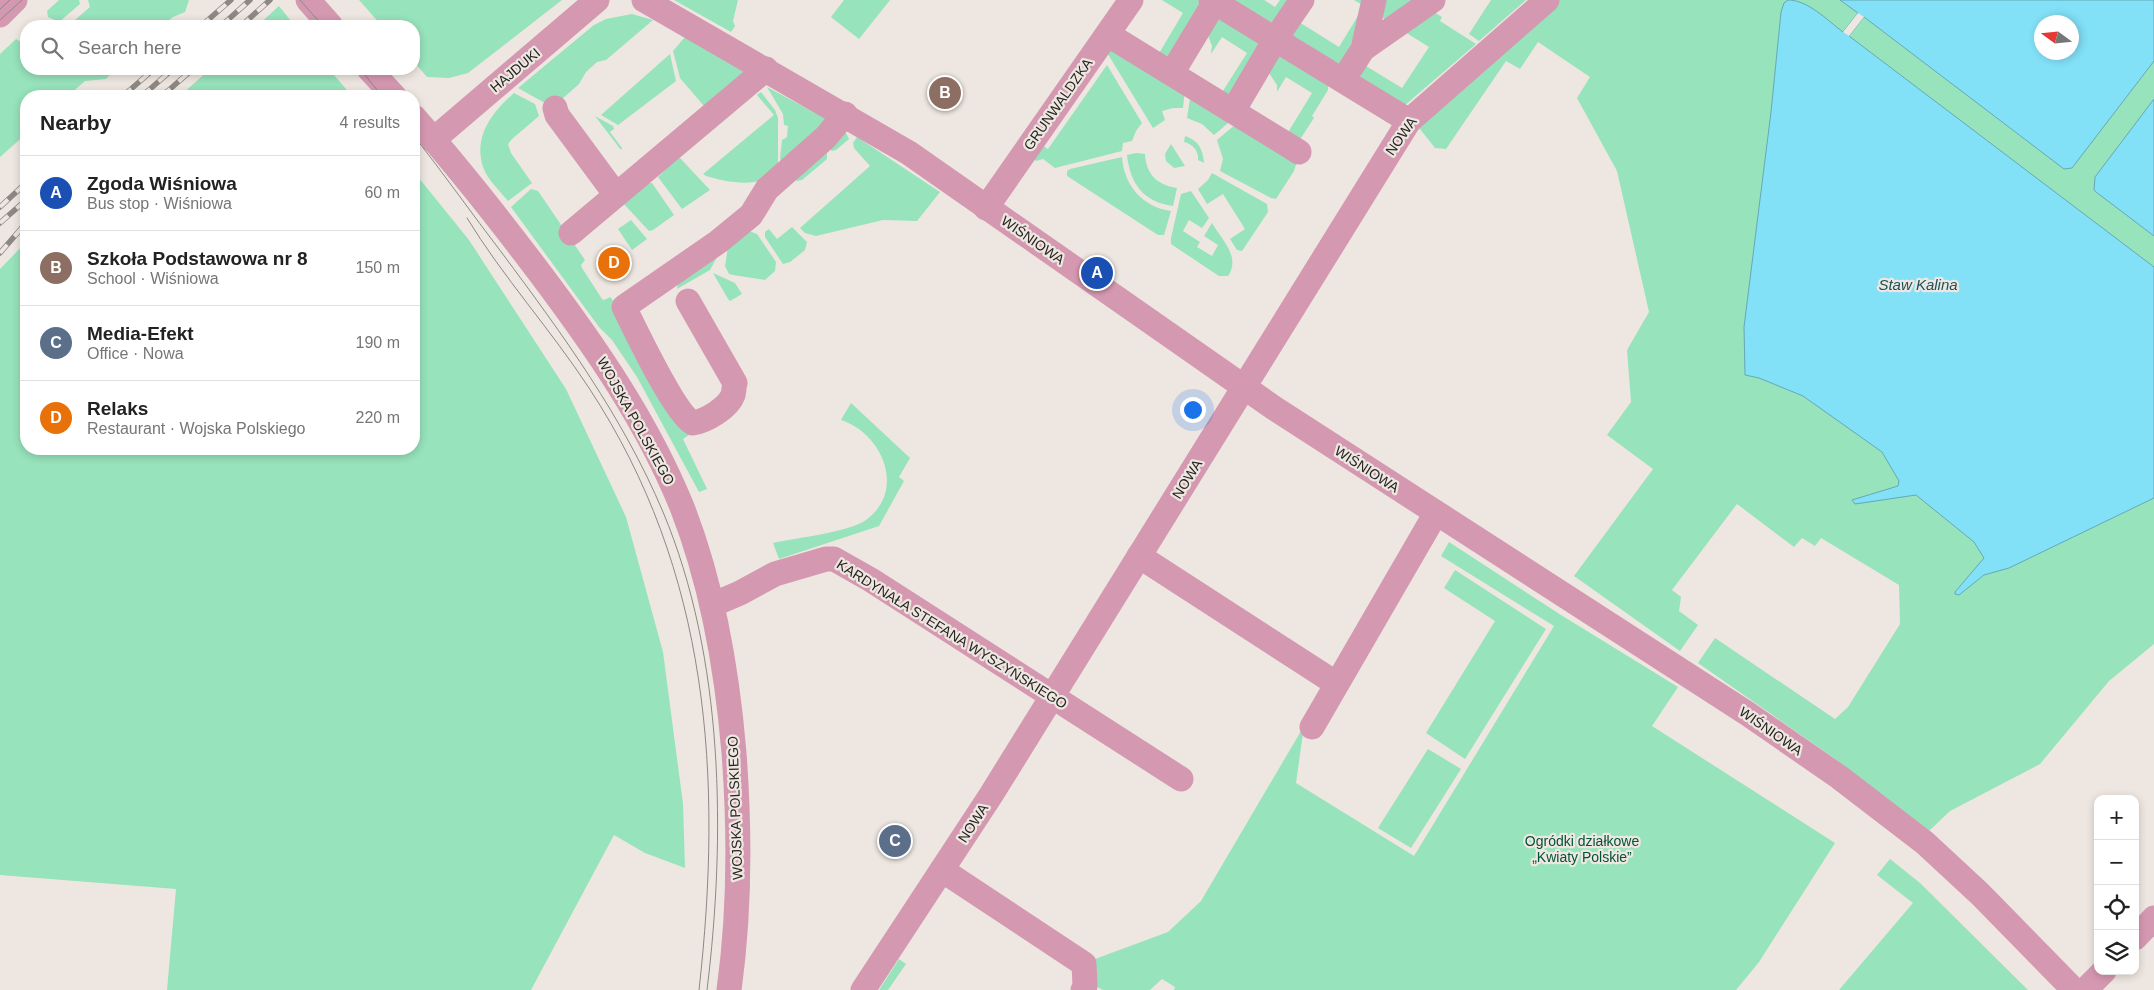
<!DOCTYPE html>
<html lang="en">
<head>
<meta charset="utf-8">
<style>
	:root { --surface:#fff; --page:#f6f6f6; --text:#222; --muted:#767676; --line:#e0e0e0; --accent:#65890c }
	body { margin:0; font-family:Arial,sans-serif; background:var(--page); color:var(--text) }
	.controls { position:absolute; right:15px; bottom:15px; display:grid; overflow:hidden; border-radius:10px; box-shadow:0 2px 8px #0003 }
	.controls button { width:45px; height:45px; display:grid; place-items:center; padding:0; border:0; border-bottom:1px solid var(--line); background:var(--surface); color:var(--text); font:25px sans-serif }
	.compass { position:absolute; left:2034px; top:15px; width:45px; height:45px; border-radius:50%; background:var(--surface); box-shadow:0 2px 8px #0003; rotate:285deg }
	.you { position:absolute; left:1192px; top:409px; width:18px; height:18px; margin:-12px; border:4px solid #fff; border-radius:50%; background:#1a73e8; box-shadow:0 0 0 8px #1a73e833 }
	.badge { display:grid; place-items:center; width:32px; height:32px; border-radius:50%; background:var(--accent); color:#fff; font-size:16px; font-weight:700 }
	.pin { position:absolute; translate:-50% -50%; border:2px solid #fff; box-shadow:0 1px 5px #0006 }
	.list { margin:0; padding:0; list-style:none }
	h2 { display:flex; justify-content:space-between; align-items:center; height:65px; margin:0; padding:0 20px; font-size:21px }
	h2 small { font-size:16px; font-weight:400; color:var(--muted) }
	.list li { display:grid; grid-template-columns:32px 1fr auto; gap:15px; align-items:center; box-sizing:border-box; height:75px; padding:0 20px; border-top:1px solid var(--line) }
	.list b { display:block; font-size:19px; white-space:nowrap }
	.list p { margin:0; font-size:16px; white-space:nowrap; color:var(--muted) }
	.list em { font-size:16px; font-style:normal; color:var(--muted) }
	.icon { flex:none; width:28px; height:28px; fill:none; stroke:currentColor; stroke-width:2; stroke-linecap:round; stroke-linejoin:round }
	.map { position:relative; flex:none; width:2154px; height:990px; overflow:hidden }
	.search { position:absolute; background:var(--surface); box-shadow:0 2px 8px #0003; left:20px; top:20px; width:400px; height:55px; display:flex; align-items:center; gap:12px; box-sizing:border-box; padding:0 18px; border-radius:20px; color:var(--muted); font-size:19px }
	.panel { position:absolute; background:var(--surface); box-shadow:0 2px 8px #0003; left:20px; top:90px; width:400px; height:365px; border-radius:20px }
	.map>svg:first-child { display:block }
</style>
</head>
<body>
<div class="map">
<svg width="2154" height="990" viewBox="0 0 2154 990">
	<rect width="100%" height="100%" fill="#eee7e1"/>
	<g fill="#97e3bb" fill-rule="evenodd">
		<polygon points="59,0 79,0 80,4 59,22 48,17 47,11"/>
		<polygon points="88,0 189,0 185,12 173,17 162,26 68,26 90,7"/>
		<polygon points="359,0 562,0 468,73 449,78 427,77 414,62 414,26 382,26"/>
		<polygon points="674,0 738,0 733,21 735,26 731,32"/>
		<polygon points="844,0 890,0 859,39 831,17"/>
		<polygon points="1162,0 1198,0 1201,5 1166,66 1158,55 1183,13"/>
		<polygon points="1232,0 1264,0 1275,7 1280,0 1296,0 1274,24"/>
		<polygon points="1354,0 1370,0 1342,65 1294,40 1291,31 1299,22 1339,47 1364,6"/>
		<polygon points="1379,0 1427,0 1391,23 1377,14"/>
		<polygon points="1491,0 1526,0 1479,41 1469,34"/>
		<path d="M 1558,0 L 2154,0 L 2154,644 L 2109,681 L 2040,764 L 1950,811 L 1929,831 L 1831,756 L 1698,663 L 1715,638 L 1835,719 L 1848,707 L 1900,624 L 1899,585 L 1821,538 L 1815,546 L 1802,538 L 1794,547 L 1737,504 L 1672,590 L 1681,597 L 1679,611 L 1698,625 L 1680,651 L 1574,576 L 1653,469 L 1607,435 L 1631,402 L 1627,350 L 1649,312 L 1617,171 L 1577,98 L 1590,77 L 1538,42 L 1520,69 L 1506,61 L 1446,149 L 1435,148 L 1416,124 ZM 2042,22 L 2072,22 L 2072,52 L 2042,52 Z"/>
		<polygon points="279,6 295,26 257,26"/>
		<polygon points="1432,11 1442,17 1440,21 1476,44 1404,106 1361,83 1360,73 1366,66 1402,88 1429,47 1400,29"/>
		<polygon points="632,14 653,20 606,60 597,62 586,72 579,84 561,100 551,104 543,102 518,88 594,25 606,19"/>
		<polygon points="1216,18 1261,40 1236,98 1221,94 1247,53 1222,37 1211,54 1212,46 1207,33"/>
		<polygon points="26,36 26,69 115,69 106,79 85,81 68,96 26,96 26,134 0,157 0,54 16,39 21,42"/>
		<polygon points="685,37 750,75 704,106 680,78 673,51"/>
		<polygon points="1111,44 1185,88 1183,108 1173,108 1162,111 1165,120 1153,128 1106,51"/>
		<polygon points="670,54 676,81 618,125 601,115"/>
		<polygon points="1278,54 1328,83 1328,90 1312,116 1314,118 1299,141 1287,134 1312,93 1286,77 1277,92 1277,85 1269,73"/>
		<polygon points="1107,65 1142,123 1136,131 1132,141 1123,143 1122,151 1055,168 1043,159 1036,161 1032,158 1042,145 1048,149"/>
		<polygon points="210,69 329,69 352,96 180,96"/>
		<polygon points="767,87 819,115 826,119 828,124 782,165 780,158 782,140 787,137 788,126 784,125 783,114"/>
		<path d="M 761,92 L 775,110 L 778,118 L 778,172 C 757,188 730,183 706,176 L 703,174 L 774,115 L 757,95 Z"/>
		<polygon points="1191,92 1234,118 1214,135 1202,124 1187,118"/>
		<path d="M 514,93 L 535,104 L 539,116 L 512,139 L 508,144 L 511,153 L 532,183 L 508,201 C 500,191 487,179 483,167 C 473,136 493,111 514,93 Z"/>
		<polygon points="595,116 613,126 614,129 610,132 622,148 621,150"/>
		<polygon points="1236,124 1297,161 1294,171 1276,199 1271,198 1220,171 1223,159 1217,140"/>
		<polygon points="845,131 849,139 836,150 832,151 826,145"/>
		<path d="M 1185,136 C 1198,140 1203,149 1204,163 L 1198,160 C 1199,151 1193,144 1184,142 Z"/>
		<polygon points="857,137 940,192 917,221 883,220 816,236 805,233 800,228 870,166 854,148 853,143"/>
		<polygon points="1171,144 1185,166 1174,168 1166,161 1165,154"/>
		<polygon points="827,152 827,159 802,180 797,181 791,174"/>
		<path d="M 1136,153 L 1145,154 C 1146,174 1157,185 1177,188 L 1173,206 C 1143,202 1130,183 1127,155 Z"/>
		<path d="M 1122,157 C 1124,185 1142,207 1171,211 L 1164,235 L 1158,235 L 1067,176 L 1067,171 L 1070,169 Z"/>
		<polygon points="677,158 680,158 710,190 682,209 658,177"/>
		<polygon points="414,172 469,240 566,389 626,517 663,652 683,804 685,868 645,853 614,835 531,990 167,990 176,889 0,875 0,269 26,242 26,449 414,449"/>
		<polygon points="1212,173 1267,204 1268,212 1242,251 1237,250 1230,239 1245,229 1223,194 1207,204 1198,189 1208,180"/>
		<polygon points="648,183 652,183 674,215 653,230 649,231 624,204"/>
		<polygon points="531,189 538,191 585,260 581,265 582,268 602,299 604,300 610,297 612,299 669,404 717,416 683,439 707,489 699,492 637,377 612,340 599,327 511,207"/>
		<path d="M 1191,191 L 1209,218 L 1202,228 L 1189,220 L 1183,231 L 1200,242 L 1197,247 L 1212,256 L 1218,245 L 1204,236 L 1212,223 C 1222,240 1241,257 1228,276 L 1219,276 L 1171,244 L 1171,238 L 1181,194 Z"/>
		<polygon points="631,220 647,239 632,250 618,229"/>
		<polygon points="792,227 807,242 805,250 790,262 783,264 765,237 765,232 769,229 777,239"/>
		<polygon points="749,231 757,234 776,262 775,271 765,280 733,275 729,274 725,266 728,247"/>
		<polygon points="724,244 710,270 677,289 680,274"/>
		<polygon points="713,273 735,283 742,294 730,301 728,299"/>
		<path d="M 851,403 L 910,458 L 899,477 L 904,481 L 879,526 L 779,559 L 773,543 C 796,538 849,532 866,520 C 907,490 882,433 841,420 Z"/>
		<polygon points="1449,542 1561,615 1678,687 1652,726 1835,843 1759,962 1736,990 1174,990 1175,987 1162,979 1150,990 1103,990 1095,986 1095,959 1168,932 1201,901 1304,726 1296,783 1414,856 1554,626 1441,556"/>
		<polygon points="1455,570 1546,629 1465,759 1426,733 1495,621 1444,588"/>
		<polygon points="1428,749 1461,769 1411,848 1378,828"/>
		<polygon points="1890,859 1920,883 2028,990 1839,990 1913,903 1877,875"/>
		<polygon points="899,959 906,964 888,990 879,990"/>
	</g>
	<g fill="#82e0f7" stroke="#66a8b7" fill-rule="evenodd">
		<path d="M 1788,0 C 1808,0 1827,20 1843,32 L 1858,13 L 1840,0 L 2154,0 L 2154,61 L 2072,168 L 2064,169 L 1864,17 L 1849,36 L 2154,267 L 2154,498 L 2009,568 L 1984,575 L 1959,595 L 1955,594 L 1955,592 L 1984,558 L 1974,542 L 1916,495 L 1855,504 L 1852,500 L 1898,486 L 1899,481 L 1882,452 L 1803,396 L 1759,378 L 1745,375 L 1744,327 L 1771,112 L 1781,12 L 1784,3 ZM 2042,22 L 2072,22 L 2072,52 L 2042,52 Z"/>
		<polygon points="2154,99 2154,236 2096,192 2094,190 2095,177"/>
	</g>
	<polygon fill="#eee7e1" points="1858,13 1864,17 1849,36 1843,32"/>
	<g fill="none" stroke-linecap="round" stroke-linejoin="round">
		<g stroke="#d598b1" stroke-width="25">
			<polyline points="308,0 331,26"/>
			<polyline points="644,0 909,153 1274,408 1748,714 1839,777 1925,843 1980,894 2074,990"/>
			<polyline points="1211,0 1409,121"/>
			<polyline points="0,15 15,0"/>
			<polyline points="1112,37 1299,152"/>
			<polyline points="1363,49 1433,0"/>
			<polyline points="369,69 394,96"/>
			<polyline points="1172,73 1216,0"/>
			<polyline points="1343,80 1363,49 1374,0"/>
			<polyline points="555,108 557,115 616,195"/>
			<polyline points="1233,111 1276,38 1302,0"/>
			<path d="M 414,117 C 458,167 499,219 539,272 C 594,345 647,421 682,507 C 713,586 727,669 734,753 C 740,833 740,911 729,990"/>
			<polyline points="433,140 597,0"/>
			<polyline points="986,208 1131,0"/>
			<polyline points="571,233 766,69"/>
			<path d="M 688,301 L 735,383 C 734,386 734,391 733,395 C 728,408 706,421 693,423 C 675,414 635,329 624,307 L 718,242 L 751,215 L 767,189 L 826,137 L 845,114"/>
			<polyline points="1139,556 1326,677"/>
			<polyline points="712,605 740,593 775,574 826,559 834,559 871,580 1181,779"/>
			<polyline points="1312,727 1436,513"/>
			<polyline points="942,870 1084,964 1085,986 1083,990"/>
			<polyline points="2135,938 2154,918"/>
			<polyline points="863,990 991,795 1409,121 1547,0"/>
			<polyline points="2085,990 2104,971"/>
		</g>
		<g stroke="#8d8884" stroke-width="1">
			<polyline points="300,0 323,26"/>
			<polyline points="0,9 10,0"/>
			<polyline points="0,20 22,0"/>
			<polyline points="360,69 382,96"/>
			<path d="M 414,136 C 444,174 472,214 502,253 C 563,335 623,417 663,512 C 724,657 726,836 707,990"/>
			<path d="M 467,218 C 503,277 551,330 589,388 C 710,572 723,777 699,990"/>
		</g>
		<g stroke="#8d8884" stroke-width="5.5">
			<g id="rail">
				<polyline points="201,26 231,0"/>
				<polyline points="221,26 250,0"/>
				<polyline points="241,26 270,0"/>
				<polyline points="123,96 154,69"/>
				<polyline points="142,96 173,69"/>
				<polyline points="162,96 193,69"/>
				<polyline points="0,207 26,183"/>
				<polyline points="0,223 26,200"/>
				<polyline points="0,253 26,223"/>
			</g>
		</g>
		<use href="#rail" stroke="#eee7e1" stroke-width="4" stroke-dasharray="11" stroke-linecap="butt"/>
	</g>
	<g text-anchor="middle" stroke-width="4.5" stroke-linejoin="round" paint-order="stroke">
		<g font-size="14" fill="#262421" stroke="#eee7e1">
			<text transform="translate(515 70) rotate(-40)" y="5">HAJDUKI</text>
			<text transform="translate(1058 104) rotate(-55)" y="5">GRUNWALDZKA</text>
			<text transform="translate(1401 136) rotate(-55)" y="5">NOWA</text>
			<text transform="translate(1033 240) rotate(35)" y="5">WIŚNIOWA</text>
			<text transform="translate(636 421) rotate(61)" y="5">WOJSKA POLSKIEGO</text>
			<text transform="translate(1367 469) rotate(33)" y="5">WIŚNIOWA</text>
			<text transform="translate(1187 479) rotate(-58)" y="5">NOWA</text>
			<text transform="translate(952 634) rotate(32)" y="5">KARDYNAŁA STEFANA WYSZYŃSKIEGO</text>
			<text transform="translate(1771 731) rotate(35)" y="5">WIŚNIOWA</text>
			<text transform="translate(735 808) rotate(-92)" y="5">WOJSKA POLSKIEGO</text>
			<text transform="translate(973 823) rotate(-57)" y="5">NOWA</text>
		</g>
		<g font-size="14" fill="#005436" stroke="#eee7e1">
			<text x="1582" y="846">Ogródki działkowe<tspan x="1582" dy="16">„Kwiaty Polskie”</tspan></text>
		</g>
		<g font-size="15" font-style="italic" fill="#1b525e" stroke="#eee7e1">
			<text x="1918" y="290">Staw Kalina</text>
		</g>
	</g>
</svg>
<div class="controls">
<button>+</button>
<button>−</button>
<button><svg class="icon" aria-label="locate" viewBox="0 0 24 24"><circle cx="12" cy="12" r="6"/><path d="M12 2v4M12 18v4M2 12h4M18 12h4"/></svg></button>
<button><svg class="icon" aria-label="layers" viewBox="0 0 24 24"><path d="M12 4l9 5-9 5-9-5zM3 14l9 5 9-5"/></svg></button>
</div>
<svg class="compass" viewBox="-18 -18 36 36"><path d="M0-13l5 13h-10z" fill="#e53935"/><path d="M0 13l5-13h-10z" fill="#767676"/></svg>
<div class="you"></div>
<div class="pin badge" style="left:1097px;top:273px;background:#1a4fb4">A</div>
<div class="pin badge" style="left:945px;top:93px;background:#8d6e63">B</div>
<div class="pin badge" style="left:895px;top:841px;background:#5c6f8a">C</div>
<div class="pin badge" style="left:614px;top:263px;background:#e8710a">D</div>
<div class="search"><svg class="icon" aria-label="search" viewBox="0 0 24 24"><circle cx="10" cy="10" r="6"/><path d="M15 15l6 6"/></svg>Search here</div>
<section class="panel">
<h2>Nearby<small>4 results</small></h2>
<ul class="list">
<li><span class="badge" style="background:#1a4fb4">A</span><div><b>Zgoda Wiśniowa</b><p>Bus stop · Wiśniowa</p></div><em>60 m</em></li>
<li><span class="badge" style="background:#8d6e63">B</span><div><b>Szkoła Podstawowa nr 8</b><p>School · Wiśniowa</p></div><em>150 m</em></li>
<li><span class="badge" style="background:#5c6f8a">C</span><div><b>Media-Efekt</b><p>Office · Nowa</p></div><em>190 m</em></li>
<li><span class="badge" style="background:#e8710a">D</span><div><b>Relaks</b><p>Restaurant · Wojska Polskiego</p></div><em>220 m</em></li>
</ul>
</section>
</div>
</body>
</html>
